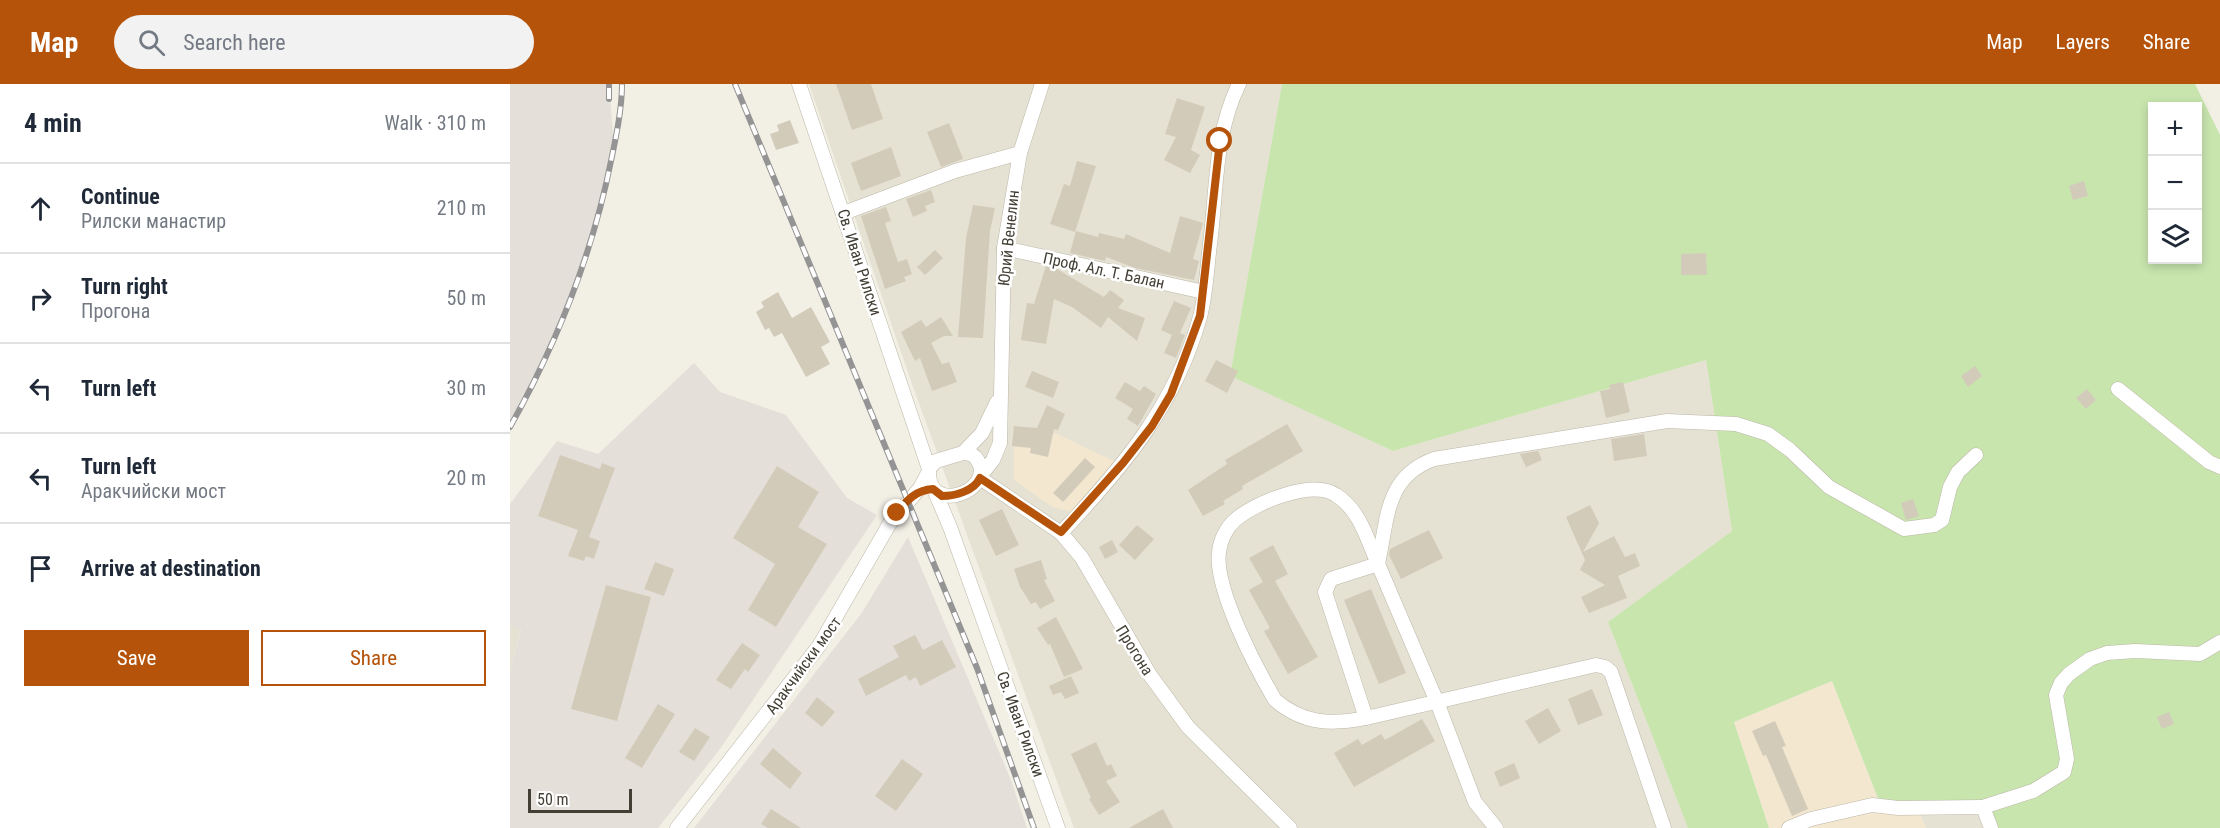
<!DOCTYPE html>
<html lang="en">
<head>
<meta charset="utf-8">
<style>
	:root { --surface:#fff; --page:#f2f2f3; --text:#1f2937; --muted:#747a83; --line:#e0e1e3; --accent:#b45309 }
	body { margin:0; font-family:"Roboto Condensed",sans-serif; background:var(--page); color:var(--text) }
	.controls { position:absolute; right:18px; top:18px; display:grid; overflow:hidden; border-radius:0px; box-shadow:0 3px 9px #0003 }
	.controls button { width:54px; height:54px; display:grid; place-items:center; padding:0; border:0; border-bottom:2px solid var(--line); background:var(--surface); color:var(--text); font:30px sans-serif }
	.scale { position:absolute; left:18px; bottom:15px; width:104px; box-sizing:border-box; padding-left:6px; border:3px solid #433f35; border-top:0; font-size:16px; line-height:21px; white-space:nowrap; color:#433f35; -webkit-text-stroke:4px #fff; paint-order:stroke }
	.stop { position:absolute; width:18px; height:18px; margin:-14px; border:4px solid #b45309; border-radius:50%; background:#fff }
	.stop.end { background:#b45309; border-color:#fff; box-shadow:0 2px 6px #0008 }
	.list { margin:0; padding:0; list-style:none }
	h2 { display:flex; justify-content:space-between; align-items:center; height:78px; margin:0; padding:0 24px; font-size:26px }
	h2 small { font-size:20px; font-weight:400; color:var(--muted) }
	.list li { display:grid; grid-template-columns:39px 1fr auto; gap:18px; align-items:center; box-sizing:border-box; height:90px; padding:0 24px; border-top:2px solid var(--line) }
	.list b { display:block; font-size:22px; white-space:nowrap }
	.list p { margin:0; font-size:20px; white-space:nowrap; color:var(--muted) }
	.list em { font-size:20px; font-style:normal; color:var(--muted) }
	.actions { display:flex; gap:12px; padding:18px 24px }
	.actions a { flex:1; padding:14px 0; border:2px solid var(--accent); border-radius:0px; text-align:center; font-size:21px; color:var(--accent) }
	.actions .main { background:var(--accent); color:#fff }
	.icon { flex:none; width:33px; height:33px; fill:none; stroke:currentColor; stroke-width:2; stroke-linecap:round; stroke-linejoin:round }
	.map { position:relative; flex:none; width:1710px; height:744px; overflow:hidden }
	header { display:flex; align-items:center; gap:36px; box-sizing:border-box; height:84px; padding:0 30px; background:var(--accent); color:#fff }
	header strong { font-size:28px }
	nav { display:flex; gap:33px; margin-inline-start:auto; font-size:21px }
	.search { width:420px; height:54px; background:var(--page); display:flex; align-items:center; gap:15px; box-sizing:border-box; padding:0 21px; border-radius:33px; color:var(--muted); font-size:22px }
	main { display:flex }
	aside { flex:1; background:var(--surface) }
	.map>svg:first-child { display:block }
</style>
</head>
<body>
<header>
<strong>Map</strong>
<div class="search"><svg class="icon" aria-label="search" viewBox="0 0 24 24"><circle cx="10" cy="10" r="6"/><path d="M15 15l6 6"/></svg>Search here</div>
<nav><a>Map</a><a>Layers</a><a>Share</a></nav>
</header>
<main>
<aside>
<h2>4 min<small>Walk · 310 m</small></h2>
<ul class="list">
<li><svg class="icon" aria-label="ahead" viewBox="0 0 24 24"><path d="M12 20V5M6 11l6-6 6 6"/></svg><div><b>Continue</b><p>Рилски манастир</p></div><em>210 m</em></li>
<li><svg class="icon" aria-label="right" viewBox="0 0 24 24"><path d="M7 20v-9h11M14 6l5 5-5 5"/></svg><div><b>Turn right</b><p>Прогона</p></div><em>50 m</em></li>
<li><svg class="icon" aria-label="left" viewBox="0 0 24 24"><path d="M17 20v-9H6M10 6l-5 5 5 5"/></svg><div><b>Turn left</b></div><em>30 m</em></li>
<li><svg class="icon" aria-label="left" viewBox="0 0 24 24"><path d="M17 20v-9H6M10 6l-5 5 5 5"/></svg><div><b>Turn left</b><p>Аракчийски мост</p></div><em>20 m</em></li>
<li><svg class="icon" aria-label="arrive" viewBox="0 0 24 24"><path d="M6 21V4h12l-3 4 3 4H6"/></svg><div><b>Arrive at destination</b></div></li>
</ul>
<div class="actions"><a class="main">Save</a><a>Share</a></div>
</aside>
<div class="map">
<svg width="1710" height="744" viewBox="0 0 1710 744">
	<rect width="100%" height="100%" fill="#f2efe5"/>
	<g fill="#e5e1d3">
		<polygon points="299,0 772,0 720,292 883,367 1196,276 1222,447 1098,538 1178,744 564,744 402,300"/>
		<polygon points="0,541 11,545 0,586"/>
		<polygon points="1473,723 1481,744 1416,744 1407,724"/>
	</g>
	<g fill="#f3e7d0">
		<polygon points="504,342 545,349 606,378 566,429 542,423 504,396"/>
		<polygon points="1322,597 1371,722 1407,724 1416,744 1259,744 1224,638"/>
	</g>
	<g fill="#e4e0d9">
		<polygon points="0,0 99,0 104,64 91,125 72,189 54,236 0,343"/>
		<polygon points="184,279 210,308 276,331 337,414 367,431 210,665 148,744 0,744 0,586 11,546 0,541 0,420 47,357 88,370"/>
		<polygon points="398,453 501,696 517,744 184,744 351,530"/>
	</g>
	<path fill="#c8e5ae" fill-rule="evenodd" d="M 772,0 L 1685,0 L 1710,51 L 1710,744 L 1481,744 L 1473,723 L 1371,722 L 1322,597 L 1224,638 L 1259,744 L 1178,744 L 1098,538 L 1222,447 L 1196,276 L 883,367 L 720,292 ZM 1642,22 L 1688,22 L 1688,176 L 1642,176 Z"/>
	<g fill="#d3cbba">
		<polygon points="326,0 361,0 373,35 342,46"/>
		<polygon points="667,14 695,23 681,66 690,71 680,89 654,76 666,53 655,50"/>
		<polygon points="280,36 289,59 266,66 260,50 269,47 267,41"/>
		<polygon points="439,39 453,75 431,83 417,48"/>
		<polygon points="381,63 391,92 351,107 341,79"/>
		<polygon points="567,77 586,82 565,148 540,140 554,100 560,102"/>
		<polygon points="1574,97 1578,112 1563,116 1559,102"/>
		<polygon points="421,106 425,118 415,122 417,127 403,133 396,115"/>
		<polygon points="463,121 485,124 480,147 473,254 448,253 456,154"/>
		<polygon points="376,123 381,137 375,139 388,178 397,175 402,190 394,193 396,197 375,205 351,132"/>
		<polygon points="670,132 693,139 683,175 689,177 684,196 625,184 596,173 595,177 560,169 566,147 588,153 589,149 614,155 616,150 660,169"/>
		<polygon points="425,166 433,174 415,191 407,183"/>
		<polygon points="1196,169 1197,191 1171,191 1171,170"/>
		<polygon points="536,182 547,185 594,213 600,206 614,216 608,224 635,234 627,257 598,233 591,244 562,223 544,215 536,260 511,256 517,219 524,220"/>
		<polygon points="268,208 282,234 301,223 320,258 311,263 320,280 296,293 272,249 264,253 259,244 255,246 246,228 254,223 251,218"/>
		<polygon points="664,217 681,224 670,249 675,251 666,274 654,269 662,251 651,246"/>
		<polygon points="431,233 443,252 434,252 421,259 432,280 439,278 447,298 422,307 410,274 405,277 391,248 411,236 416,243"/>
		<polygon points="706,276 728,287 717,309 695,297"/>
		<polygon points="1465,282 1472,292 1458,303 1451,292"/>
		<polygon points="522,287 549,298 543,314 515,303"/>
		<polygon points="615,298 630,307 634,302 646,310 628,342 617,335 623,325 605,314"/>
		<polygon points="1113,298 1120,328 1096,334 1090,307 1100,305 1099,301"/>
		<polygon points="1577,305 1586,316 1576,325 1566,314"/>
		<polygon points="537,321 555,330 548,346 544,345 538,373 520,369 521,364 502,362 504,342 527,344"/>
		<polygon points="777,340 793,367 732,402 733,405 713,417 715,420 693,432 678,406 717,380 715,376"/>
		<polygon points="1134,350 1137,372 1104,377 1101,355"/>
		<polygon points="1028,367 1032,376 1016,383 1010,370"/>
		<polygon points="50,371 90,385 92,379 105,384 79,453 90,457 84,475 76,472 74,477 58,472 68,446 28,432"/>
		<polygon points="575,374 585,383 553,418 543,409"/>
		<polygon points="267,382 309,408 288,443 317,460 266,543 238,526 265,480 223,454"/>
		<polygon points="1403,415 1409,432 1396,436 1391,419"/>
		<polygon points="1080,421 1089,439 1073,468 1104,452 1115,473 1125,469 1130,482 1108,492 1117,514 1079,529 1071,513 1095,501 1070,486 1075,476 1056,433"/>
		<polygon points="492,425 509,461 486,472 469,436"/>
		<polygon points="627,441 644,455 625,476 609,461"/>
		<polygon points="919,446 933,474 891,495 879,471 880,465"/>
		<polygon points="602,456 608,468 595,475 589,463"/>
		<polygon points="763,461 778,490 765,497 808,573 778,590 754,547 760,544 739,506 753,498 739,474"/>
		<polygon points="531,476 537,495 534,496 545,517 530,525 526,518 521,520 510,503 504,485"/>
		<polygon points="145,478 164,485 154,512 134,505"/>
		<polygon points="96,501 141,513 107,637 61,625"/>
		<polygon points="861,505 896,589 869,600 834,516"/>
		<polygon points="546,533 573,585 554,593 540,560 538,561 527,544"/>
		<polygon points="405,551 413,566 432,556 446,583 410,602 406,593 399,597 396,591 356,612 348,595 389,573 383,562"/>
		<polygon points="232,559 250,571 238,588 235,585 221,605 206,596"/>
		<polygon points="561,592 569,609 555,615 551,608 543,611 539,602"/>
		<polygon points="1082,605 1093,631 1068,641 1058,615"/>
		<polygon points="307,613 325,628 312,643 295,629"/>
		<polygon points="148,620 165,630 132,684 115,674"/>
		<polygon points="1038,624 1051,647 1029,660 1015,637"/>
		<polygon points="1659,628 1664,640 1652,645 1647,633"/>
		<polygon points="912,635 925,657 844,703 824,669 848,655 852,661 871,650 875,656"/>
		<polygon points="1265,637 1276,662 1272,663 1298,725 1282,732 1256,671 1253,672 1242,647"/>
		<polygon points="185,644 200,653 184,677 169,668"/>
		<polygon points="586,658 597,682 601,680 607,692 596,697 610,718 589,731 579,715 581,714 561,670"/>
		<polygon points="263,664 292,689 280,705 250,680"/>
		<polygon points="392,675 413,690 386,727 365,712"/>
		<polygon points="1004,679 1010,694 990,703 984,688"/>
		<polygon points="261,725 291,744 258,744 251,740"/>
		<polygon points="653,725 663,744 619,744"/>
	</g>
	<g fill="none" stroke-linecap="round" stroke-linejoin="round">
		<g stroke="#bcb7a8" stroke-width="15">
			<g id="minor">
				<polyline points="289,0 419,385"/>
				<polyline points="334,129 445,87 510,69"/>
				<polyline points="494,164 694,208"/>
				<polyline points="1608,305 1699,378 1710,383"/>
				<path d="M 453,369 C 459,369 465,371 468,377 C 486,406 416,434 419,385 L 426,377 Z"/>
				<polyline points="453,369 472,349 487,318"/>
				<polyline points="471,391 483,376 490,359 494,164 510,69 532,0"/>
				<polyline points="470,394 551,449 572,474 640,591 678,643 780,744"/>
				<polyline points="425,408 440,443 548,744"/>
				<path d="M 551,449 C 613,383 665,322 690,233 C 696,210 697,184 700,160 C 707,106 704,51 729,0"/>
				<path d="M 868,480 C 857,455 850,426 826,411 C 802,395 744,419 725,436 C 716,444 710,457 709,468 C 704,504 746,584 765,616 C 793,640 821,641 856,634 L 815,508 L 821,495 L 868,480 L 927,618 L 965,718 L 986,744"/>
				<path d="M 868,480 C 878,434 875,393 924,375 L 1157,337 L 1226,340 L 1258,350 L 1280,366 L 1319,403 L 1394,445 L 1424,441 L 1432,436 L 1440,403 L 1448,388 L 1466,371"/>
				<polyline points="856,634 1086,581 1095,583 1101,588 1154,744"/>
				<polyline points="1473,723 1523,707 1554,688 1557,675 1546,611 1551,599 1559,590 1580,575 1597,569 1625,567 1690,570 1710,558"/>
				<polyline points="167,744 309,562 380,439 410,404 418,389"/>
				<polyline points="1279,744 1301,735 1362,721 1388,724 1473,723 1481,744"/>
			</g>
		</g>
		<use href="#minor" stroke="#fff" stroke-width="14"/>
		<g stroke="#949494" stroke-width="6">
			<g id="rail">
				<polyline points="225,0 467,584 524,744"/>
				<polyline points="99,15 99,0"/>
				<path d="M 0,343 C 47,259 82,172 101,77 C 106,53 112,25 112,0"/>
			</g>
		</g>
		<use href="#rail" stroke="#fff" stroke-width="4" stroke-dasharray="11" stroke-linecap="butt"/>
	</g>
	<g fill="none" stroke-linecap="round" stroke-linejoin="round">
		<path stroke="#b45309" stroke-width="8" d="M 387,429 C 397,416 406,406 423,405 L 432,412 C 445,412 464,407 470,394 L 551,448 L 613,379 L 642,342 L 661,310 L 690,232 L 710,57"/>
	</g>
	<g text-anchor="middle" stroke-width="5" stroke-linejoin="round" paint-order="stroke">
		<g font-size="16" fill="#433f35" stroke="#fff">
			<text transform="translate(498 154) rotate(-84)" y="6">Юрий Венелин</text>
			<text transform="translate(350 178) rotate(72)" y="6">Св. Иван Рилски</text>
			<text transform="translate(594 186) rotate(12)" y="6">Проф. Ал. Т. Балан</text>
			<text transform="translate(625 566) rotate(58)" y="6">Прогона</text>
			<text transform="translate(293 581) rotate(-54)" y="6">Аракчийски мост</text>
			<text transform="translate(511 640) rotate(70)" y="6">Св. Иван Рилски</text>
		</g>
	</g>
</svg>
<div class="controls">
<button>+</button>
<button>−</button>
<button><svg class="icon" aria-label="layers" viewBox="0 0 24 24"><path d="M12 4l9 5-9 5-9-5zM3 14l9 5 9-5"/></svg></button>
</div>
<div class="scale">50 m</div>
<div class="stop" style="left:710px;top:57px"></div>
<div class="stop end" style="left:387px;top:429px"></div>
</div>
</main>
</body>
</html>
